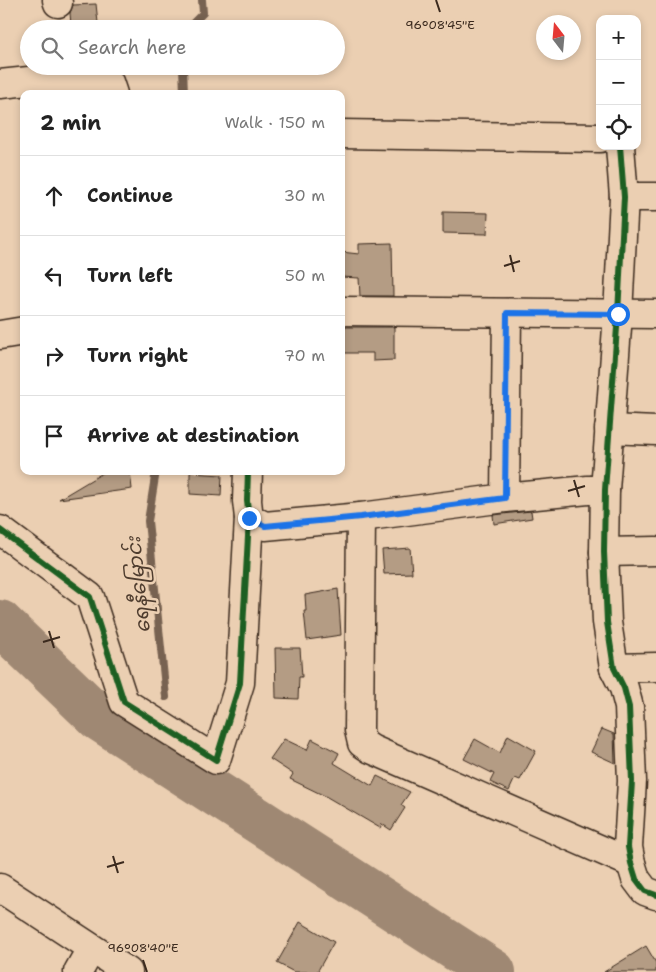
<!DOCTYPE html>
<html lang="en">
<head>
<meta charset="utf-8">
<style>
	:root { --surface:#fff; --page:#f6f6f6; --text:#222; --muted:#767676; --line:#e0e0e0 }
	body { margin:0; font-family:"Shantell Sans","Noto Sans Myanmar",sans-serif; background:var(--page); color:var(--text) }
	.controls { position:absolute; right:15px; top:15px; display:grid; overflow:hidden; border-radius:10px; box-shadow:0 2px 8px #0003 }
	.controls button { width:45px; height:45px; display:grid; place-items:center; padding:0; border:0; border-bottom:1px solid var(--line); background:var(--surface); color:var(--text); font:25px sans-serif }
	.compass { position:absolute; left:536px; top:15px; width:45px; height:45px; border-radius:50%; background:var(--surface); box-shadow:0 2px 8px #0003; rotate:344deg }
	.stop { position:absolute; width:15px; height:15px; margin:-11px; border:4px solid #1a73e8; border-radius:50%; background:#fff }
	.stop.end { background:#1a73e8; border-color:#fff; box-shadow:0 1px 5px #0008 }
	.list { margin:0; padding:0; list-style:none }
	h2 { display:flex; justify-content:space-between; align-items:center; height:65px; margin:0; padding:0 20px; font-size:21px }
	h2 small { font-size:16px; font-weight:400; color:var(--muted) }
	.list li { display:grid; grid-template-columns:32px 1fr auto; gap:15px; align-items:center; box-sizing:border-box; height:80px; padding:0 20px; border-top:1px solid var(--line) }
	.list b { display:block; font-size:19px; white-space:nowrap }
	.list em { font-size:16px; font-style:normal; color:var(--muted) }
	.icon { flex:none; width:28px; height:28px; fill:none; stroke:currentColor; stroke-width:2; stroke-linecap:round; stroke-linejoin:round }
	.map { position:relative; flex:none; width:656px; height:972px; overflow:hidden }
	.search { position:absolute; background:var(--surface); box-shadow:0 2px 8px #0003; left:20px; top:20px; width:325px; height:55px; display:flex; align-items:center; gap:12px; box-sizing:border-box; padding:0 18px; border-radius:28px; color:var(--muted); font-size:19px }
	.panel { position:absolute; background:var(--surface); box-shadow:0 2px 8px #0003; left:20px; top:90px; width:325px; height:385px; border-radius:10px }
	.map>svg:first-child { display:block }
</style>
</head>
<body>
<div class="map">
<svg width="656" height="972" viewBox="0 0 656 972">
	<rect width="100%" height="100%" fill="#ebcfb2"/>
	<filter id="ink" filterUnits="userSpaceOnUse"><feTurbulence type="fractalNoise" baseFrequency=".02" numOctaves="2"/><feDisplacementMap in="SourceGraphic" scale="10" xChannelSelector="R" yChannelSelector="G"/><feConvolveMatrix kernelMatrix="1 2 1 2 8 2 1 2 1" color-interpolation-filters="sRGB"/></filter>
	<g filter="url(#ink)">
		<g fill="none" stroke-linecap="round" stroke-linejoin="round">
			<g stroke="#776251" stroke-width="8">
				<polyline points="187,29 203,13 202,0"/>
				<polyline points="183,66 184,94"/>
				<polyline points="156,471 148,521 166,697"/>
				<polyline points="168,741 169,763"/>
			</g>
			<polyline stroke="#9f8873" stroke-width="46" points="0,623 99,718 493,972"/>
		</g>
		<g fill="#b49c84" stroke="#3b2a1e">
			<polygon points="96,4 98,23 71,25 70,13 73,5"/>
			<polygon points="443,212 488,213 487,234 443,233"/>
			<polygon points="392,243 393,296 360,296 359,278 341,277 341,252 359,254 359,244"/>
			<polygon points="342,327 394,327 394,360 373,361 373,353 342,353"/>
			<polygon points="106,471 130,471 132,489 59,499"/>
			<polygon points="190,473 222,475 221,496 190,494"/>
			<polygon points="531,511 532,518 494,524 493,515"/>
			<polygon points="410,548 412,573 384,574 382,550"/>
			<polygon points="338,589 341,635 307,640 304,611 306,611 305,595"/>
			<polygon points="275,648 300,648 302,677 299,677 298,699 276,698"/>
			<polygon points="602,729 614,734 615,763 591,752"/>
			<polygon points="508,735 536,751 520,780 515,778 509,791 490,782 494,774 464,759 475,739 500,753"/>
			<polygon points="284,739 307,750 312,739 339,753 334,763 372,786 377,776 410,792 401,805 405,808 391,830 382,824 380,828 327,797 290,779 293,774 270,759"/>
			<polygon points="300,922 334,942 317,972 294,972 277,963"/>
			<polygon points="646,946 656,963 656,972 604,972"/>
		</g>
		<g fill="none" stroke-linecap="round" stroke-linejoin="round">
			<g stroke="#3b2a1e" stroke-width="31">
				<g id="minor">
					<polyline points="57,0 58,3"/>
					<polyline points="0,84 58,78 82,78 109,82 113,94"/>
					<polyline points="341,134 600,138"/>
					<polyline points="620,146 624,197 618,314 605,490 604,552 607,622 614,668 624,688 629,707 632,781 628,847 631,863 636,879 645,891 656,895"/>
					<polyline points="624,197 656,197"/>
					<polyline points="341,311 656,314"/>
					<polyline points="0,335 24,331"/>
					<polyline points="609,429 656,431"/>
					<polyline points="505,498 507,313"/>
					<polyline points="361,517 359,730 362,743 371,749 631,863"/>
					<polyline points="249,518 265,526 361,517 505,498 588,490 605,490"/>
					<polyline points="0,530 90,597 124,702 216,760 240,683 249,518 247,501 248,471"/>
					<polyline points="604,552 656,551"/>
					<polyline points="614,668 656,667"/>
					<polyline points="0,888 128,972"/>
					<polyline points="78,972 91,949"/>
				</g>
			</g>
			<use href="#minor" stroke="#ebcfb2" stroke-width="28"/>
			<g stroke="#ebcfb2" stroke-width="9">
				<g id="cycleway">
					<polyline points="620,146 624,197 618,314 605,490 604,552 607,622 614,668 624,688 629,707 632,781 628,847 631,863 636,879 645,891 656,895"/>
					<polyline points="0,530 90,597 124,702 216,760 240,683 249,518 247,501 248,471"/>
				</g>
			</g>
			<use href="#cycleway" stroke="#1b5e20" stroke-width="6"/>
		</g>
	</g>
	<g fill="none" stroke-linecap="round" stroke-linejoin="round" filter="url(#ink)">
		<polyline stroke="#1a73e8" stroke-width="6" points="249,518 265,526 361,517 505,498 507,313 618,314"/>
	</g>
	<path fill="none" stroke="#3b2a1e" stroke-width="2" d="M 436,0 L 440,12M 510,255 L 514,272M 504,266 L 520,261M 574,480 L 579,497M 568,491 L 585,486M 49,631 L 54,648M 43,642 L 60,637M 113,856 L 118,873M 107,867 L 124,862M 143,960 L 147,972"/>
	<g text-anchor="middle" stroke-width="5" stroke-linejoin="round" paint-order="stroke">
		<g font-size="20" font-style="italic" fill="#4f3d2f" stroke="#ebcfb2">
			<text transform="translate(138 585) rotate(-96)" y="7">ရေနီမြောင်း</text>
		</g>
	</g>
	<g font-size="12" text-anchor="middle" fill="#3b2a1e" stroke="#ebcfb2" stroke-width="5" stroke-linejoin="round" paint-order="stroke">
		<text x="440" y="29">96°08'45"E</text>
		<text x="143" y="952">96°08'40"E</text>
	</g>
</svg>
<div class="controls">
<button>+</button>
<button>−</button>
<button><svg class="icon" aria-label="locate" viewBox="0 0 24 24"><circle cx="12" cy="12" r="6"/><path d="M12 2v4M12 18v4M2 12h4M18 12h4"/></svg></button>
</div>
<svg class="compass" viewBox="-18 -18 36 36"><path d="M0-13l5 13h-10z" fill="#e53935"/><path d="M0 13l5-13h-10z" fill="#767676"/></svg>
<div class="stop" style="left:618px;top:314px"></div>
<div class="stop end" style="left:249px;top:518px"></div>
<div class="search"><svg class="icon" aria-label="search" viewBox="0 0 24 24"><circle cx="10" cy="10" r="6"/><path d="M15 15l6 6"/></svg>Search here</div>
<section class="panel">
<h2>2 min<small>Walk · 150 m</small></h2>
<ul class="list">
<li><svg class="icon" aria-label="ahead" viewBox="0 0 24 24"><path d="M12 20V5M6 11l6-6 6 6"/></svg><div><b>Continue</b></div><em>30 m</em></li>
<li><svg class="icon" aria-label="left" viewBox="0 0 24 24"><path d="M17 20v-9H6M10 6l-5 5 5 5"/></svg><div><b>Turn left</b></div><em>50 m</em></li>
<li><svg class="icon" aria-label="right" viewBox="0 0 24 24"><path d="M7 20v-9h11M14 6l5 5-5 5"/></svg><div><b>Turn right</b></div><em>70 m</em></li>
<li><svg class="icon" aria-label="arrive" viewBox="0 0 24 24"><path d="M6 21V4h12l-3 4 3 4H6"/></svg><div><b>Arrive at destination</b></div></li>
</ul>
</section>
</div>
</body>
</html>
